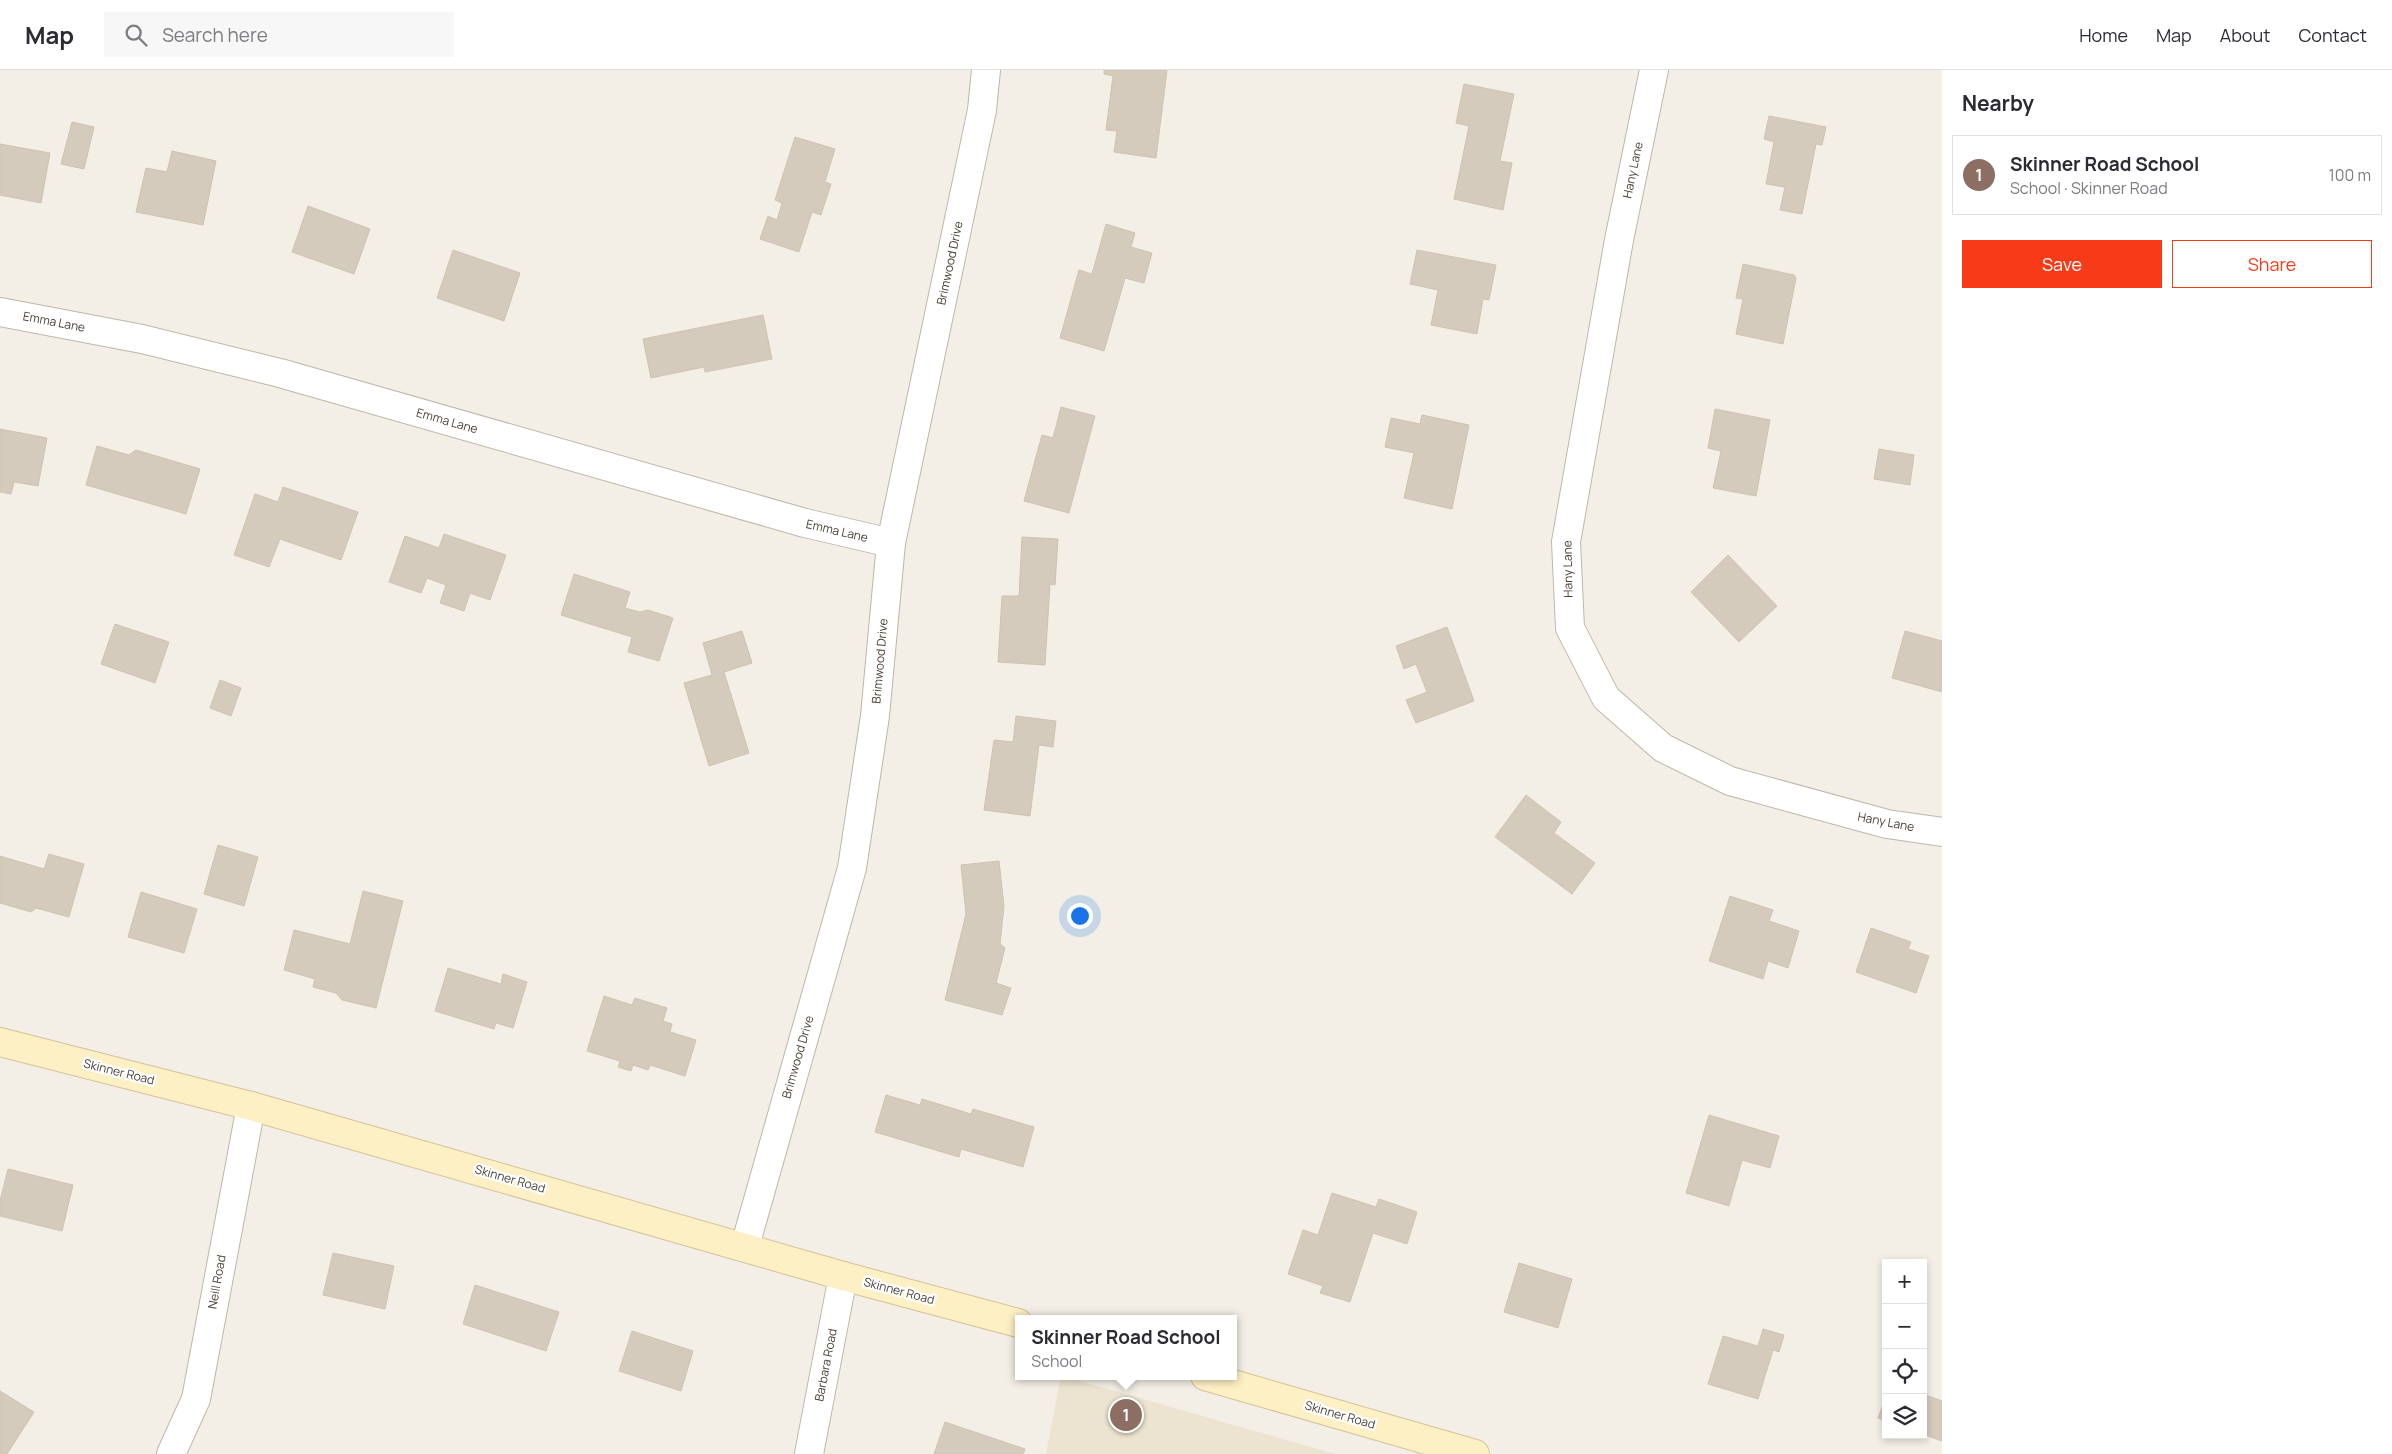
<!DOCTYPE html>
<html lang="en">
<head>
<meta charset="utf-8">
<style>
	:root { --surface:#fff; --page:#f7f7f7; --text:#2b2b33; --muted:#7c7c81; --line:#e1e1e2; --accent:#f73b19 }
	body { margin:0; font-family:Manrope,sans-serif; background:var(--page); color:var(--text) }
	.controls { position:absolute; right:15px; bottom:15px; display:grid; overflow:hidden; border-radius:0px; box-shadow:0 2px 8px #0003 }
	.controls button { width:45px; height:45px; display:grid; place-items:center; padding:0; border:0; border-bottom:1px solid var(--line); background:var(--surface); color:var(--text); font:25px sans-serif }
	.you { position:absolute; left:1079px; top:845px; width:18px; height:18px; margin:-12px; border:4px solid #fff; border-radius:50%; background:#1a73e8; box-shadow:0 0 0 8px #1a73e833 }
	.badge { display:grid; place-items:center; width:32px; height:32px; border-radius:50%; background:var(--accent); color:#fff; font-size:16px; font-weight:700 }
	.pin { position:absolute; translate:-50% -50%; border:2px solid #fff; box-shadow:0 1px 5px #0006 }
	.popup { position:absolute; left:1015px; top:1245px; width:222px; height:65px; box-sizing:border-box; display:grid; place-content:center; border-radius:0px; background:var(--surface); filter:drop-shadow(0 1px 4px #0005); font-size:16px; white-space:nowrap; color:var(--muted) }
	.popup b { font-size:19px; color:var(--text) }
	.popup::after { content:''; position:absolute; left:50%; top:100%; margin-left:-10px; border:10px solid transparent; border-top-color:var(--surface) }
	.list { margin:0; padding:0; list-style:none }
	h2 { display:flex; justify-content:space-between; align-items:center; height:65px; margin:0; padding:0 20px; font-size:21px }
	h2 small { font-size:16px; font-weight:400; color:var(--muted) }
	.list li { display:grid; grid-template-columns:32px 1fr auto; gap:15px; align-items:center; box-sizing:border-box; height:80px; margin:0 10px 10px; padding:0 10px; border:1px solid var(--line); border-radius:0px }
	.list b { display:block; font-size:19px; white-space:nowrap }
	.list p { margin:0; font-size:16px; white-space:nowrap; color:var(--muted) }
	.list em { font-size:16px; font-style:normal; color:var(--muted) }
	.actions { display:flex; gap:10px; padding:15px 20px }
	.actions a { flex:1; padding:11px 0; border:1px solid var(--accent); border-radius:0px; text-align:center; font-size:18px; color:var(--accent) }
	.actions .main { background:var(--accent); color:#fff }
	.icon { flex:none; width:28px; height:28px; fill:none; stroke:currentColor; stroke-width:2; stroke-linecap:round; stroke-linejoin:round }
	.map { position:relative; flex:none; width:1942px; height:1384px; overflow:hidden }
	header { display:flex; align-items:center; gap:30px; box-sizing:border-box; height:70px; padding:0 25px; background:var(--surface); border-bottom:1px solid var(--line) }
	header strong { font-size:24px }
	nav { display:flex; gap:28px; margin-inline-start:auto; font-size:18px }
	.search { width:350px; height:45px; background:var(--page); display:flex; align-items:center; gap:12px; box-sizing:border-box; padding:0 18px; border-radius:0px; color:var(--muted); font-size:19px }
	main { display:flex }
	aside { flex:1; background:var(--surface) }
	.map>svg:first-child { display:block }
</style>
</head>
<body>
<header>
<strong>Map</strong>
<div class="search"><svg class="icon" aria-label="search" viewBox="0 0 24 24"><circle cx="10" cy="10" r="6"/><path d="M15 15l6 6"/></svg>Search here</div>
<nav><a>Home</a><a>Map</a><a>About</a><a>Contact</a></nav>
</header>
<main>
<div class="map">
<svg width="1942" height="1384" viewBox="0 0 1942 1384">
	<rect width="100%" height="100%" fill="#f3efe6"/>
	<polygon fill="#ece4d0" points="1061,1306 1063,1306 1335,1384 1046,1384"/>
	<g fill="#d4cbbc" stroke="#cfc3af">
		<polygon points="1104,0 1167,0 1156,88 1114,82 1117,61 1106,60 1113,6 1104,4"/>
		<polygon points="1464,14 1514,24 1500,91 1512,93 1503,140 1454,129 1469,56 1456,53"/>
		<polygon points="1769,46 1826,57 1822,75 1816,74 1802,144 1780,140 1785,117 1766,114 1774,72 1764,69"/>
		<polygon points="72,52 94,57 84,99 61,94"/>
		<polygon points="795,67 835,79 825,112 831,114 821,145 812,142 799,182 760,169 768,146 777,150 782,133 775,130"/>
		<polygon points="0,74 50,83 41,133 0,125"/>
		<polygon points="172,81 216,91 203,155 136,142 146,98 167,102"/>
		<polygon points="308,136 370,159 354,204 292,182"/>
		<polygon points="1106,154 1135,163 1131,177 1152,183 1144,213 1125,208 1104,281 1060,268 1079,200 1092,204"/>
		<polygon points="453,180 520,203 504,251 437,228"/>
		<polygon points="1417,180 1496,195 1489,230 1483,229 1477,264 1431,255 1438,220 1410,214"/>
		<polygon points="1743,194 1794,205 1796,208 1783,274 1736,264 1743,229 1736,228"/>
		<polygon points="763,245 772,289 705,302 704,297 651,308 643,269"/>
		<polygon points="1061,337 1095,346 1069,443 1024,431 1042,365 1053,368"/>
		<polygon points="1715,339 1770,350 1756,426 1713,418 1721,381 1708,378"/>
		<polygon points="1422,345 1469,355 1452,439 1404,428 1414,383 1385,377 1391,348 1420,354"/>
		<polygon points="0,359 47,368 38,416 14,412 11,424 0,422"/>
		<polygon points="97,376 129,385 136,380 200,399 186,444 86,415"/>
		<polygon points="1879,379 1914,385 1910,415 1874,409"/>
		<polygon points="283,417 358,442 341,490 280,469 269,497 234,485 255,424 278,432"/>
		<polygon points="444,464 506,485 490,530 470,523 464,541 440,533 446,515 427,508 421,523 389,512 405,466 439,478"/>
		<polygon points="1022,467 1058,469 1055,515 1050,514 1045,595 998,592 1002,526 1019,526"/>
		<polygon points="1728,485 1777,536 1739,572 1691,522"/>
		<polygon points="574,504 630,522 625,538 640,542 648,540 673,548 659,591 628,582 632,567 561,545"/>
		<polygon points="115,554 169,572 155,613 101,594"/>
		<polygon points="1447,557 1474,631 1416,653 1406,630 1427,622 1416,594 1404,599 1396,576"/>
		<polygon points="742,561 752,593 724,602 749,683 709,696 684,613 712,605 703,573"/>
		<polygon points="1905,561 1942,571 1942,622 1892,608"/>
		<polygon points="220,610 241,618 231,646 210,638"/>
		<polygon points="1016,646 1056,651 1053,677 1039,675 1030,746 984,740 994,670 1013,672"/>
		<polygon points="1526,725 1561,752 1554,763 1595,793 1572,824 1495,767"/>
		<polygon points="218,775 258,787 244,836 204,824"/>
		<polygon points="49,784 84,794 69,847 36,838 31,842 0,833 0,786 44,799"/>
		<polygon points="999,791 1004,836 1000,874 1005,878 996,913 1011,918 1002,945 945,930 966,844 961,795"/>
		<polygon points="363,821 403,831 376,938 342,930 336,923 313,917 315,909 284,900 294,860 350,874"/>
		<polygon points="141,822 197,839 184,883 128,867"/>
		<polygon points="1730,826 1773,840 1769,851 1799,861 1788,898 1768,891 1763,909 1709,891"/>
		<polygon points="1871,858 1911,872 1908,879 1929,886 1916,923 1856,902"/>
		<polygon points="448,898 501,914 503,904 527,912 513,958 496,953 494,959 435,941"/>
		<polygon points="604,926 632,935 635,928 667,938 663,951 672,954 670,962 696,970 685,1006 650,995 648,1000 633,995 631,1001 618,997 620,991 587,981"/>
		<polygon points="886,1025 920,1035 922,1029 971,1044 973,1039 1034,1057 1023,1097 961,1079 959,1087 875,1062"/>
		<polygon points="1709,1045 1779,1066 1770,1098 1742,1090 1729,1136 1686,1123"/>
		<polygon points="8,1099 73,1115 62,1161 0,1146 0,1131"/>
		<polygon points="1332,1123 1376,1137 1379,1129 1417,1142 1407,1174 1373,1163 1350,1232 1320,1223 1323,1216 1288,1204 1303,1160 1318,1165"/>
		<polygon points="333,1183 394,1196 385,1239 323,1225"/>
		<polygon points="1519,1193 1572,1209 1558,1258 1504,1242"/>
		<polygon points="475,1215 559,1242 546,1281 463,1254"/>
		<polygon points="1763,1259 1784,1265 1779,1282 1773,1280 1758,1329 1708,1314 1723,1266 1758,1276"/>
		<polygon points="632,1261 693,1281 681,1321 619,1301"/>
		<polygon points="0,1321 34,1342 7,1384 0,1384"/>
		<polygon points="1923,1324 1942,1331 1942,1371 1923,1364"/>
		<polygon points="1886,1326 1886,1351 1878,1348"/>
		<polygon points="945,1352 1025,1379 1023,1384 934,1384"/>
	</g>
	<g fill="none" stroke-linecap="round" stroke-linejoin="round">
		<g stroke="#beb7a9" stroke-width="30">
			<g id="street">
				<polyline points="1654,0 1619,170 1566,472 1570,558 1606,628 1663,678 1730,711 1887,754 1942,762"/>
				<polyline points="0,242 142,269 280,303 805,453 891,473"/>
				<polyline points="745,1176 852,798 875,646 891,473 982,40 986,0"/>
				<polyline points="171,1384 196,1329 251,1036"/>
				<polyline points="809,1384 843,1206"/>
			</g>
		</g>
		<g stroke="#d3c396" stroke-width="30">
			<g id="secondary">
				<polyline points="0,972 251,1036 843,1206 1018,1253"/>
				<polyline points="1205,1306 1475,1384"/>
			</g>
		</g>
		<use href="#street" stroke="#fff" stroke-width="28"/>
		<use href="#secondary" stroke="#fef0c5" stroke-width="28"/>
	</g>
	<g text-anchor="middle" stroke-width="4.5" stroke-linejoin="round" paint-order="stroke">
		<g font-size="12" fill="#463f35" stroke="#fff">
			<text transform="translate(1633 100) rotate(-78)" y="4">Hany Lane</text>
			<text transform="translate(950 193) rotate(-78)" y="4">Brimwood Drive</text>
			<text transform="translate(54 252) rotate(11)" y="4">Emma Lane</text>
			<text transform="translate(447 351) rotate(16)" y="4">Emma Lane</text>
			<text transform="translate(837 461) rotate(13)" y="4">Emma Lane</text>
			<text transform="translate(1568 499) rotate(-91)" y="4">Hany Lane</text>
			<text transform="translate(880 591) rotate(-85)" y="4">Brimwood Drive</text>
			<text transform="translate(1886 752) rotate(11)" y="4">Hany Lane</text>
			<text transform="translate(798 987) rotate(-74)" y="4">Brimwood Drive</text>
			<text transform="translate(119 1002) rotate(14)" y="4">Skinner Road</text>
			<text transform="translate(510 1109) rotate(16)" y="4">Skinner Road</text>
			<text transform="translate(217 1212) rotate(-80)" y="4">Neill Road</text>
			<text transform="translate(899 1221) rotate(15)" y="4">Skinner Road</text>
			<text transform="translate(826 1295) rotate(-79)" y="4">Barbara Road</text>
			<text transform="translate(1340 1345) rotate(16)" y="4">Skinner Road</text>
		</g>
	</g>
</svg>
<div class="controls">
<button>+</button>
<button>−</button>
<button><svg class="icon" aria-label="locate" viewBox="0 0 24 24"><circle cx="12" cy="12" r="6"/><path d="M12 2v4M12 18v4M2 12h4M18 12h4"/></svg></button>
<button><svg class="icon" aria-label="layers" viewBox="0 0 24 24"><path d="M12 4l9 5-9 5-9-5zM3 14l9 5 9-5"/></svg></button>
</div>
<div class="you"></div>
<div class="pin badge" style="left:1126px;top:1345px;background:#8d6e63">1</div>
<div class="popup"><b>Skinner Road School</b>School</div>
</div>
<aside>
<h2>Nearby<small></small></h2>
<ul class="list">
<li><span class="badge" style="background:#8d6e63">1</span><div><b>Skinner Road School</b><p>School · Skinner Road</p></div><em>100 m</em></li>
</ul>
<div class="actions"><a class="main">Save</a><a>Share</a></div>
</aside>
</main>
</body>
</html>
